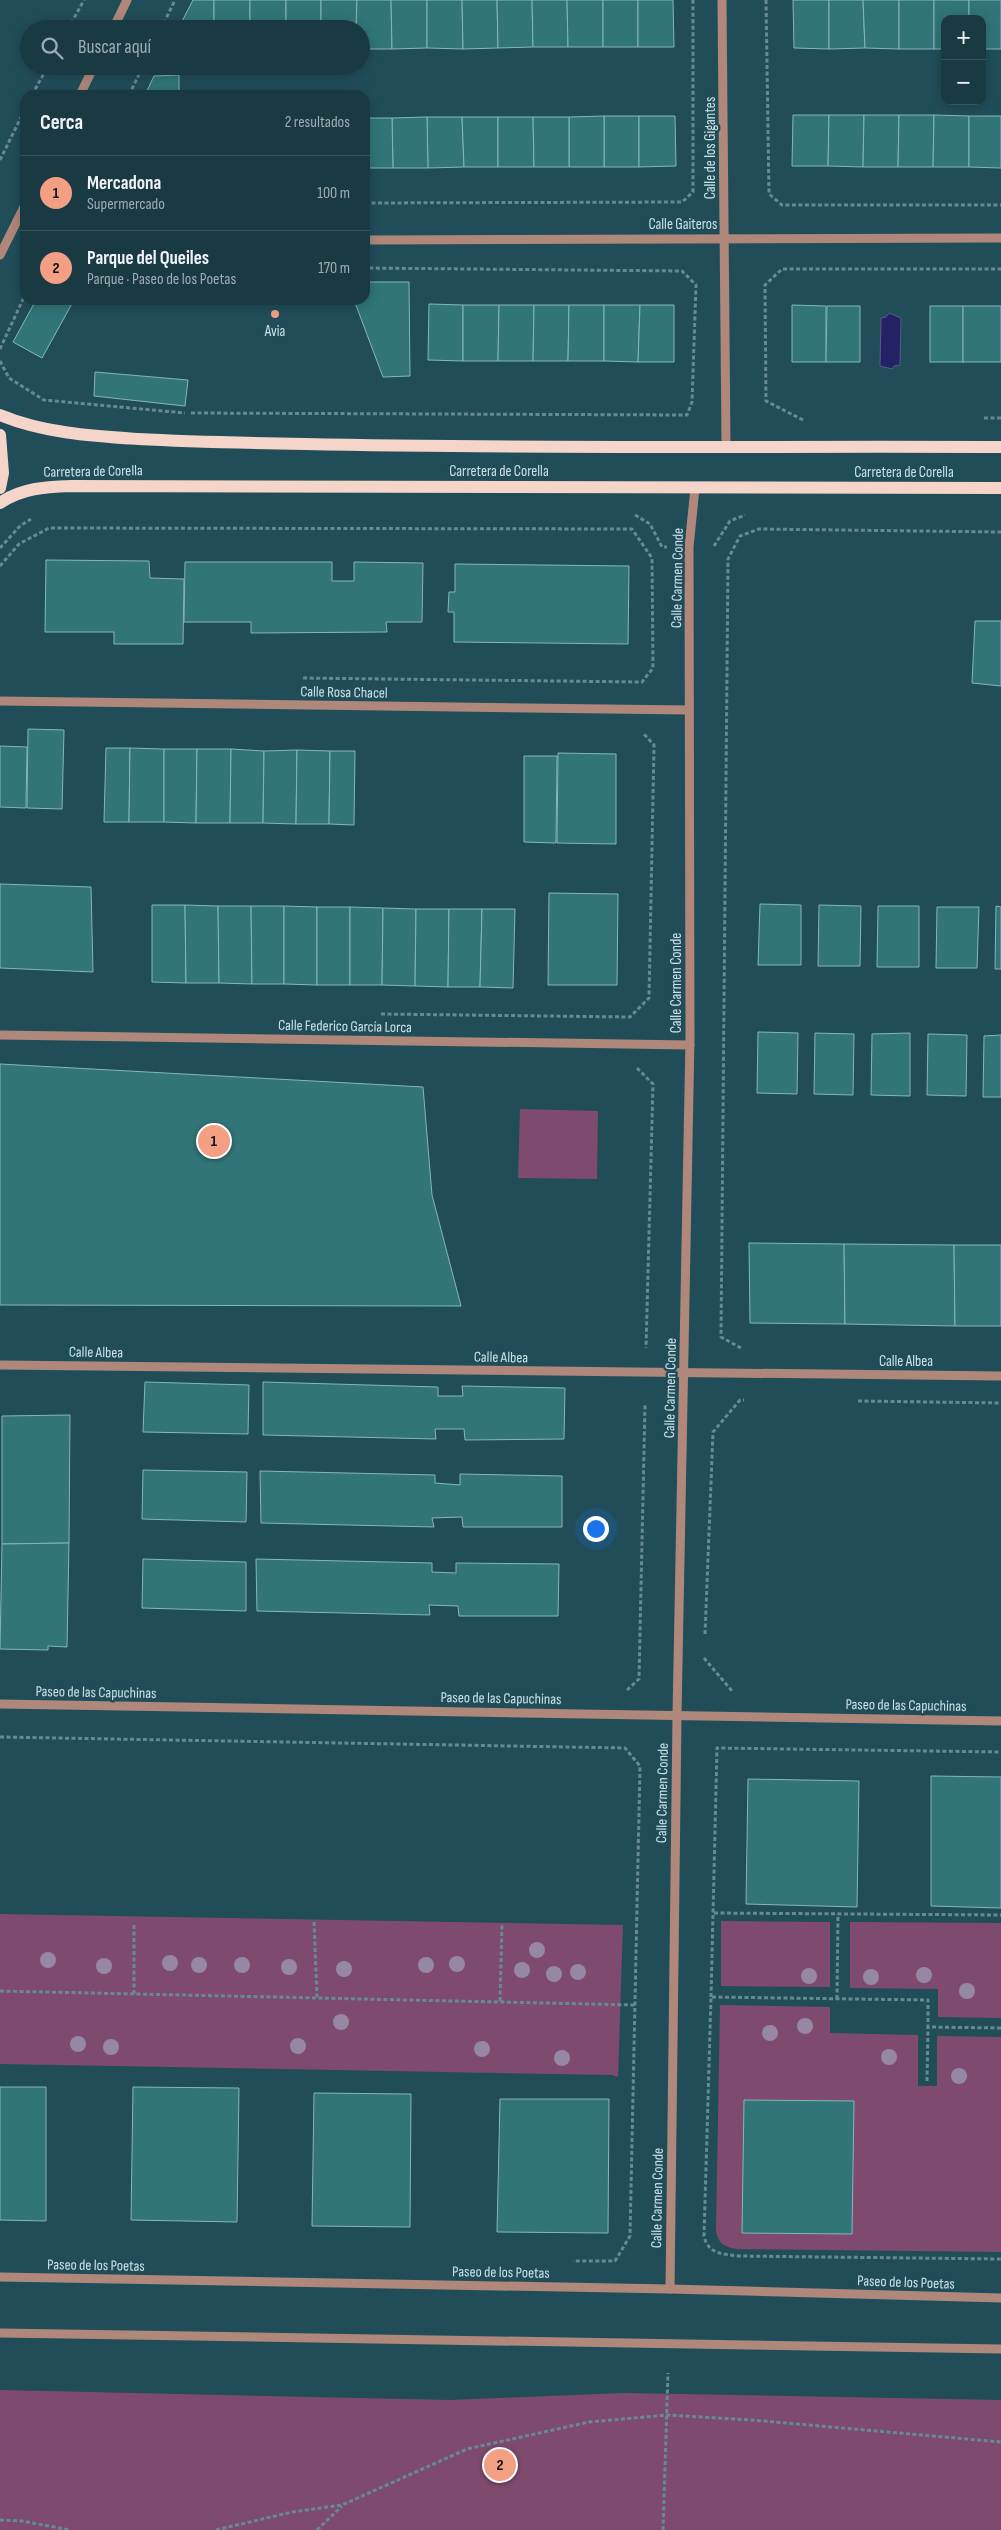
<!DOCTYPE html>
<html lang="es">
<head>
<meta charset="utf-8">
<style>
	:root { --surface:#193a43; --page:#26454e; --text:#f1f3f6; --muted:#9fadb2; --line:#37545c; --accent:#f39f84 }
	body { margin:0; font-family:"Sofia Sans Condensed",sans-serif; background:var(--page); color:var(--text) }
	.controls { position:absolute; right:15px; top:15px; display:grid; overflow:hidden; border-radius:10px; box-shadow:0 2px 12px #0003 }
	.controls button { width:45px; height:45px; display:grid; place-items:center; padding:0; border:0; border-bottom:1px solid var(--line); background:var(--surface); color:var(--text); font:25px sans-serif }
	.you { position:absolute; left:595px; top:1528px; width:18px; height:18px; margin:-12px; border:4px solid #fff; border-radius:50%; background:#1a73e8; box-shadow:0 0 0 8px #1a73e833 }
	.badge { display:grid; place-items:center; width:32px; height:32px; border-radius:50%; background:var(--accent); color:#111; font-size:16px; font-weight:700 }
	.pin { position:absolute; translate:-50% -50%; border:2px solid #fff; box-shadow:0 1px 5px #0006 }
	.list { margin:0; padding:0; list-style:none }
	h2 { display:flex; justify-content:space-between; align-items:center; height:65px; margin:0; padding:0 20px; font-size:21px }
	h2 small { font-size:16px; font-weight:400; color:var(--muted) }
	.list li { display:grid; grid-template-columns:32px 1fr auto; gap:15px; align-items:center; box-sizing:border-box; height:75px; padding:0 20px; border-top:1px solid var(--line) }
	.list b { display:block; font-size:19px; white-space:nowrap }
	.list p { margin:0; font-size:16px; white-space:nowrap; color:var(--muted) }
	.list em { font-size:16px; font-style:normal; color:var(--muted) }
	.icon { flex:none; width:28px; height:28px; fill:none; stroke:currentColor; stroke-width:2; stroke-linecap:round; stroke-linejoin:round }
	.map { position:relative; flex:none; width:1001px; height:2530px; overflow:hidden }
	.search { position:absolute; background:var(--surface); box-shadow:0 2px 12px #0003; left:20px; top:20px; width:350px; height:55px; display:flex; align-items:center; gap:12px; box-sizing:border-box; padding:0 18px; border-radius:28px; color:var(--muted); font-size:19px }
	.panel { position:absolute; background:var(--surface); box-shadow:0 2px 12px #0003; left:20px; top:90px; width:350px; height:215px; border-radius:15px }
	.map>svg:first-child { display:block }
</style>
</head>
<body>
<div class="map">
<svg width="1001" height="2530" viewBox="0 0 1001 2530">
	<rect width="100%" height="100%" fill="#214d59"/>
	<g fill="#7e4b6f">
		<polygon points="520,1109 598,1111 597,1179 518,1178"/>
		<polygon points="0,1914 623,1925 618,2077 612,2075 0,2064"/>
		<polygon points="721,1921 830,1922 830,1987 721,1986"/>
		<polygon points="850,1922 1001,1923 1001,2018 938,2017 938,1989 850,1988"/>
		<path d="M 720,2005 L 830,2007 L 830,2033 L 918,2035 L 918,2086 L 937,2086 L 937,2036 L 1001,2037 L 1001,2252 L 737,2249 C 725,2247 718,2244 716,2231 Z"/>
		<polygon points="0,2390 450,2400 623,2393 1001,2400 1001,2530 0,2530"/>
	</g>
	<polygon fill="#242265" stroke="#565b8c" points="889,313 901,318 900,365 894,366 892,369 880,366 881,318 886,317"/>
	<g fill="#317578" stroke="#85b7b9">
		<polygon points="193,0 214,0 214,29 178,29"/>
		<rect x="214" y="0" width="36" height="29"/>
		<rect x="250" y="0" width="36" height="29"/>
		<rect x="286" y="0" width="35" height="29"/>
		<polygon points="321,0 357,0 356,29 321,29"/>
		<polygon points="357,0 391,0 392,49 361,49 361,29 356,29"/>
		<polygon points="391,0 427,0 427,48 392,49"/>
		<polygon points="427,0 462,0 463,49 427,48"/>
		<polygon points="462,0 497,0 498,48 463,49"/>
		<polygon points="497,0 532,0 533,47 498,48"/>
		<polygon points="532,0 567,0 568,47 533,47"/>
		<polygon points="567,0 603,0 603,47 568,47"/>
		<rect x="603" y="0" width="35" height="47"/>
		<polygon points="638,0 673,0 674,47 638,47"/>
		<polygon points="793,0 829,0 829,49 794,48"/>
		<polygon points="829,0 863,0 865,48 829,49"/>
		<polygon points="863,0 899,0 899,49 865,48"/>
		<rect x="899" y="0" width="35" height="49"/>
		<polygon points="934,0 969,0 969,19 945,19 945,49 934,49"/>
		<polygon points="969,0 1001,0 1001,49 982,49 982,19 969,19"/>
		<polygon points="179,75 179,95 145,95 154,76"/>
		<polygon points="213,93 213,95 180,95 180,94"/>
		<polygon points="793,115 829,115 828,166 792,166"/>
		<polygon points="829,115 864,115 863,167 828,166"/>
		<polygon points="864,115 899,115 898,167 863,167"/>
		<polygon points="899,115 934,115 933,167 898,167"/>
		<polygon points="934,115 969,116 969,167 933,167"/>
		<rect x="604" y="116" width="35" height="51"/>
		<polygon points="604,116 604,167 569,167 569,117"/>
		<polygon points="639,116 675,116 676,166 639,167"/>
		<polygon points="969,116 1001,116 1001,168 969,167"/>
		<polygon points="427,117 462,117 464,167 428,168"/>
		<polygon points="427,117 428,168 393,168 392,118"/>
		<polygon points="462,117 498,117 498,167 464,167"/>
		<polygon points="498,117 533,117 534,167 498,167"/>
		<polygon points="533,117 569,117 569,167 534,167"/>
		<polygon points="365,118 392,118 393,168 365,168"/>
		<polygon points="365,282 409,282 410,376 383,377 354,300 365,300"/>
		<polygon points="36,300 74,300 42,358 13,342"/>
		<polygon points="429,304 463,305 463,361 428,360"/>
		<polygon points="463,305 499,305 498,361 463,361"/>
		<polygon points="499,305 534,305 533,361 498,361"/>
		<polygon points="534,305 569,305 568,361 533,361"/>
		<polygon points="569,305 604,305 604,361 568,361"/>
		<polygon points="604,305 640,305 638,362 604,361"/>
		<polygon points="640,305 674,305 674,362 638,362"/>
		<polygon points="792,305 826,306 826,362 792,362"/>
		<polygon points="827,306 860,306 860,362 826,362"/>
		<rect x="930" y="306" width="33" height="56"/>
		<rect x="963" y="306" width="38" height="56"/>
		<polygon points="95,372 188,380 185,406 94,396"/>
		<polygon points="46,560 149,561 150,578 184,579 183,644 114,644 114,632 45,632"/>
		<polygon points="185,562 332,562 332,581 354,581 354,562 423,563 422,622 386,622 387,632 251,633 251,622 184,622"/>
		<polygon points="455,564 629,566 628,644 454,642 454,612 448,612 449,592 455,592"/>
		<polygon points="975,621 1001,621 1001,686 972,683"/>
		<polygon points="28,729 64,730 62,809 27,808"/>
		<polygon points="0,746 27,747 26,808 0,807"/>
		<polygon points="106,748 130,748 129,822 104,822"/>
		<polygon points="130,748 164,749 164,822 129,822"/>
		<polygon points="164,749 197,749 196,823 164,822"/>
		<polygon points="197,749 231,749 230,823 196,823"/>
		<polygon points="231,749 264,751 263,823 230,823"/>
		<polygon points="297,750 296,824 263,823 264,751"/>
		<polygon points="297,750 330,751 329,824 296,824"/>
		<polygon points="330,751 355,751 354,825 329,824"/>
		<polygon points="558,753 616,754 616,844 557,843"/>
		<polygon points="524,756 557,756 556,843 524,842"/>
		<polygon points="0,884 91,887 93,972 0,968"/>
		<polygon points="549,893 618,894 617,985 548,985"/>
		<polygon points="760,904 801,905 801,965 758,965"/>
		<polygon points="152,905 185,905 186,983 152,982"/>
		<polygon points="185,905 218,906 219,983 186,983"/>
		<polygon points="819,905 861,906 860,966 818,966"/>
		<polygon points="218,906 251,906 252,984 219,983"/>
		<polygon points="251,906 284,906 284,984 252,984"/>
		<polygon points="284,906 317,907 317,985 284,984"/>
		<polygon points="878,906 919,906 919,967 877,967"/>
		<polygon points="996,906 1001,907 1001,969 995,969"/>
		<rect x="317" y="907" width="33" height="78"/>
		<polygon points="350,907 383,908 382,985 350,985"/>
		<polygon points="937,907 979,907 977,968 936,968"/>
		<polygon points="383,908 416,909 415,986 382,985"/>
		<polygon points="416,909 449,909 448,987 415,986"/>
		<polygon points="449,909 482,909 480,987 448,987"/>
		<polygon points="482,909 515,909 513,988 480,987"/>
		<polygon points="758,1032 798,1033 797,1094 757,1093"/>
		<polygon points="815,1033 854,1034 853,1095 814,1094"/>
		<polygon points="910,1033 910,1096 871,1095 872,1034"/>
		<polygon points="928,1034 967,1035 966,1096 927,1095"/>
		<polygon points="1001,1035 1001,1097 983,1097 984,1036"/>
		<polygon points="0,1064 423,1087 432,1195 461,1306 0,1305"/>
		<polygon points="749,1243 844,1244 845,1324 750,1323"/>
		<polygon points="844,1244 954,1245 955,1326 845,1324"/>
		<polygon points="954,1245 1001,1245 1001,1326 955,1326"/>
		<polygon points="145,1382 249,1385 248,1434 143,1432"/>
		<polygon points="263,1382 438,1387 438,1396 463,1396 462,1386 565,1388 564,1439 465,1440 464,1429 435,1429 436,1439 263,1435"/>
		<polygon points="70,1415 69,1543 2,1544 2,1416"/>
		<polygon points="143,1470 247,1472 246,1522 142,1519"/>
		<polygon points="260,1471 435,1475 435,1483 460,1485 460,1474 562,1476 562,1527 463,1527 462,1517 432,1518 434,1527 261,1523"/>
		<polygon points="69,1543 67,1647 48,1646 48,1650 0,1649 2,1544"/>
		<polygon points="143,1559 246,1562 246,1611 142,1608"/>
		<polygon points="256,1559 432,1563 432,1572 456,1573 456,1563 559,1564 558,1616 459,1616 458,1606 429,1605 430,1615 257,1611"/>
		<polygon points="931,1776 1001,1777 1001,1908 931,1906"/>
		<polygon points="748,1779 859,1781 857,1907 746,1904"/>
		<polygon points="0,2087 46,2087 46,2221 0,2220"/>
		<polygon points="133,2087 239,2088 237,2222 131,2220"/>
		<polygon points="314,2093 411,2094 410,2227 312,2226"/>
		<polygon points="500,2099 609,2099 608,2233 497,2232"/>
		<polygon points="744,2100 854,2101 852,2234 742,2233"/>
	</g>
	<g fill="none" stroke-linecap="round" stroke-linejoin="round">
		<g stroke="#668a94" stroke-width="3" stroke-dasharray="4 2.5" stroke-linecap="butt">
			<polyline points="766,0 769,194 782,205 1001,205"/>
			<polyline points="68,29 84,0"/>
			<polyline points="161,29 175,0"/>
			<polyline points="32,95 48,66"/>
			<polyline points="129,95 143,66"/>
			<polyline points="0,160 25,109"/>
			<polyline points="365,203 682,202 693,192 693,0"/>
			<polyline points="0,349 25,295"/>
			<polyline points="0,361 9,378 44,400 185,413"/>
			<polyline points="191,413 687,415 692,402 696,285 682,271 365,268"/>
			<polyline points="984,418 1001,418"/>
			<polyline points="803,420 766,401 765,285 782,269 1001,269"/>
			<polyline points="635,515 650,524 662,547 667,547"/>
			<polyline points="714,546 730,521 745,515"/>
			<polyline points="0,548 20,526 31,519"/>
			<polyline points="0,566 19,544 49,528 632,529 652,558 653,668 642,682 301,678"/>
			<polyline points="381,1014 630,1017 649,998 654,745 644,734"/>
			<polyline points="637,1068 653,1084 646,1348"/>
			<polyline points="741,1348 721,1337 728,559 740,536 759,529 1001,532"/>
			<polyline points="858,1401 1001,1403"/>
			<polyline points="705,1634 713,1432 740,1400 744,1400"/>
			<polyline points="704,1658 732,1691"/>
			<polyline points="627,1690 639,1679 645,1405"/>
			<polyline points="0,1737 625,1748 640,1766 630,2236 615,2261 573,2261"/>
			<polyline points="714,1913 1001,1915"/>
			<polyline points="314,1922 317,1997"/>
			<polyline points="134,1925 134,1994"/>
			<polyline points="0,1991 635,2005"/>
			<polyline points="711,1997 717,1748 1001,1752"/>
			<polyline points="837,1999 838,1914"/>
			<polyline points="500,2001 502,1924"/>
			<path d="M 1001,2028 L 928,2027 L 928,2000 L 711,1997 L 704,2236 C 708,2254 722,2254 738,2256 L 1001,2259"/>
			<polyline points="927,2081 928,2027"/>
			<polyline points="0,2520 22,2521 70,2530"/>
			<polyline points="216,2530 292,2512 342,2505 467,2449 589,2422 667,2415 752,2420 1001,2442"/>
			<polyline points="317,2530 342,2506"/>
			<polyline points="663,2530 668,2373"/>
		</g>
		<g stroke="#af887b" stroke-width="9">
			<polyline points="722,0 726,446"/>
			<polyline points="113,29 127,0"/>
			<polyline points="80,95 94,66"/>
			<polyline points="365,240 1001,238"/>
			<polyline points="0,255 25,205"/>
			<polyline points="0,701 688,710"/>
			<polyline points="0,1035 690,1045"/>
			<polyline points="0,1365 1001,1376"/>
			<polyline points="0,1704 1001,1721"/>
			<polyline points="0,2277 670,2289 1001,2298"/>
			<polyline points="670,2289 677,1715 690,1038 689,547 695,488"/>
			<polyline points="0,2333 1001,2349"/>
		</g>
		<g stroke="#f5d5ca" stroke-width="12">
			<path d="M 0,415 C 43,433 92,436 138,439 C 194,442 249,443 305,444 C 537,449 769,446 1001,447"/>
			<polyline points="0,435 3,473 0,488"/>
			<path d="M 0,503 C 22,488 45,487 71,486 L 1001,488"/>
		</g>
	</g>
	<g fill="#9688a4">
		<circle cx="537" cy="1950" r="8"/>
		<circle cx="48" cy="1960" r="8"/>
		<circle cx="170" cy="1963" r="8"/>
		<circle cx="457" cy="1964" r="8"/>
		<circle cx="199" cy="1965" r="8"/>
		<circle cx="242" cy="1965" r="8"/>
		<circle cx="426" cy="1965" r="8"/>
		<circle cx="104" cy="1966" r="8"/>
		<circle cx="289" cy="1967" r="8"/>
		<circle cx="344" cy="1969" r="8"/>
		<circle cx="522" cy="1970" r="8"/>
		<circle cx="578" cy="1972" r="8"/>
		<circle cx="554" cy="1974" r="8"/>
		<circle cx="924" cy="1975" r="8"/>
		<circle cx="809" cy="1976" r="8"/>
		<circle cx="871" cy="1977" r="8"/>
		<circle cx="967" cy="1991" r="8"/>
		<circle cx="341" cy="2022" r="8"/>
		<circle cx="805" cy="2026" r="8"/>
		<circle cx="770" cy="2033" r="8"/>
		<circle cx="78" cy="2044" r="8"/>
		<circle cx="298" cy="2046" r="8"/>
		<circle cx="111" cy="2047" r="8"/>
		<circle cx="482" cy="2049" r="8"/>
		<circle cx="889" cy="2057" r="8"/>
		<circle cx="562" cy="2058" r="8"/>
		<circle cx="959" cy="2076" r="8"/>
	</g>
	<circle fill="#f39f84" stroke="#214d59" stroke-width="2" cx="275" cy="314" r="5"/>
	<g text-anchor="middle" stroke-width="5" stroke-linejoin="round" paint-order="stroke">
		<g font-size="15" fill="#cae1e8" stroke="#214d59">
			<text transform="translate(710 148) rotate(-90)" y="5">Calle de los Gigantes</text>
			<text x="683" y="229">Calle Gaiteros</text>
			<text transform="translate(93 471) rotate(-1)" y="5">Carretera de Corella</text>
			<text x="499" y="476">Carretera de Corella</text>
			<text x="904" y="477">Carretera de Corella</text>
			<text transform="translate(677 578) rotate(-89)" y="5">Calle Carmen Conde</text>
			<text transform="translate(344 692) rotate(1)" y="5">Calle Rosa Chacel</text>
			<text transform="translate(676 983) rotate(-90)" y="5">Calle Carmen Conde</text>
			<text transform="translate(345 1026) rotate(1)" y="5">Calle Federico García Lorca</text>
			<text transform="translate(96 1352) rotate(1)" y="5">Calle Albea</text>
			<text transform="translate(501 1357) rotate(1)" y="5">Calle Albea</text>
			<text x="906" y="1366">Calle Albea</text>
			<text transform="translate(670 1388) rotate(-89)" y="5">Calle Carmen Conde</text>
			<text transform="translate(96 1692) rotate(1)" y="5">Paseo de las Capuchinas</text>
			<text transform="translate(501 1698) rotate(1)" y="5">Paseo de las Capuchinas</text>
			<text transform="translate(906 1705) rotate(1)" y="5">Paseo de las Capuchinas</text>
			<text transform="translate(662 1793) rotate(-89)" y="5">Calle Carmen Conde</text>
			<text transform="translate(657 2198) rotate(-89)" y="5">Calle Carmen Conde</text>
			<text transform="translate(96 2265) rotate(1)" y="5">Paseo de los Poetas</text>
			<text transform="translate(501 2272) rotate(1)" y="5">Paseo de los Poetas</text>
			<text transform="translate(906 2282) rotate(2)" y="5">Paseo de los Poetas</text>
		</g>
		<g font-size="15" fill="#cae1e8" stroke="#214d59">
			<text x="275" y="336">Avia</text>
		</g>
	</g>
</svg>
<div class="controls">
<button>+</button>
<button>−</button>
</div>
<div class="you"></div>
<div class="pin badge" style="left:214px;top:1141px">1</div>
<div class="pin badge" style="left:500px;top:2465px">2</div>
<div class="search"><svg class="icon" aria-label="search" viewBox="0 0 24 24"><circle cx="10" cy="10" r="6"/><path d="M15 15l6 6"/></svg>Buscar aquí</div>
<section class="panel">
<h2>Cerca<small>2 resultados</small></h2>
<ul class="list">
<li><span class="badge">1</span><div><b>Mercadona</b><p>Supermercado</p></div><em>100 m</em></li>
<li><span class="badge">2</span><div><b>Parque del Queiles</b><p>Parque · Paseo de los Poetas</p></div><em>170 m</em></li>
</ul>
</section>
</div>
</body>
</html>
